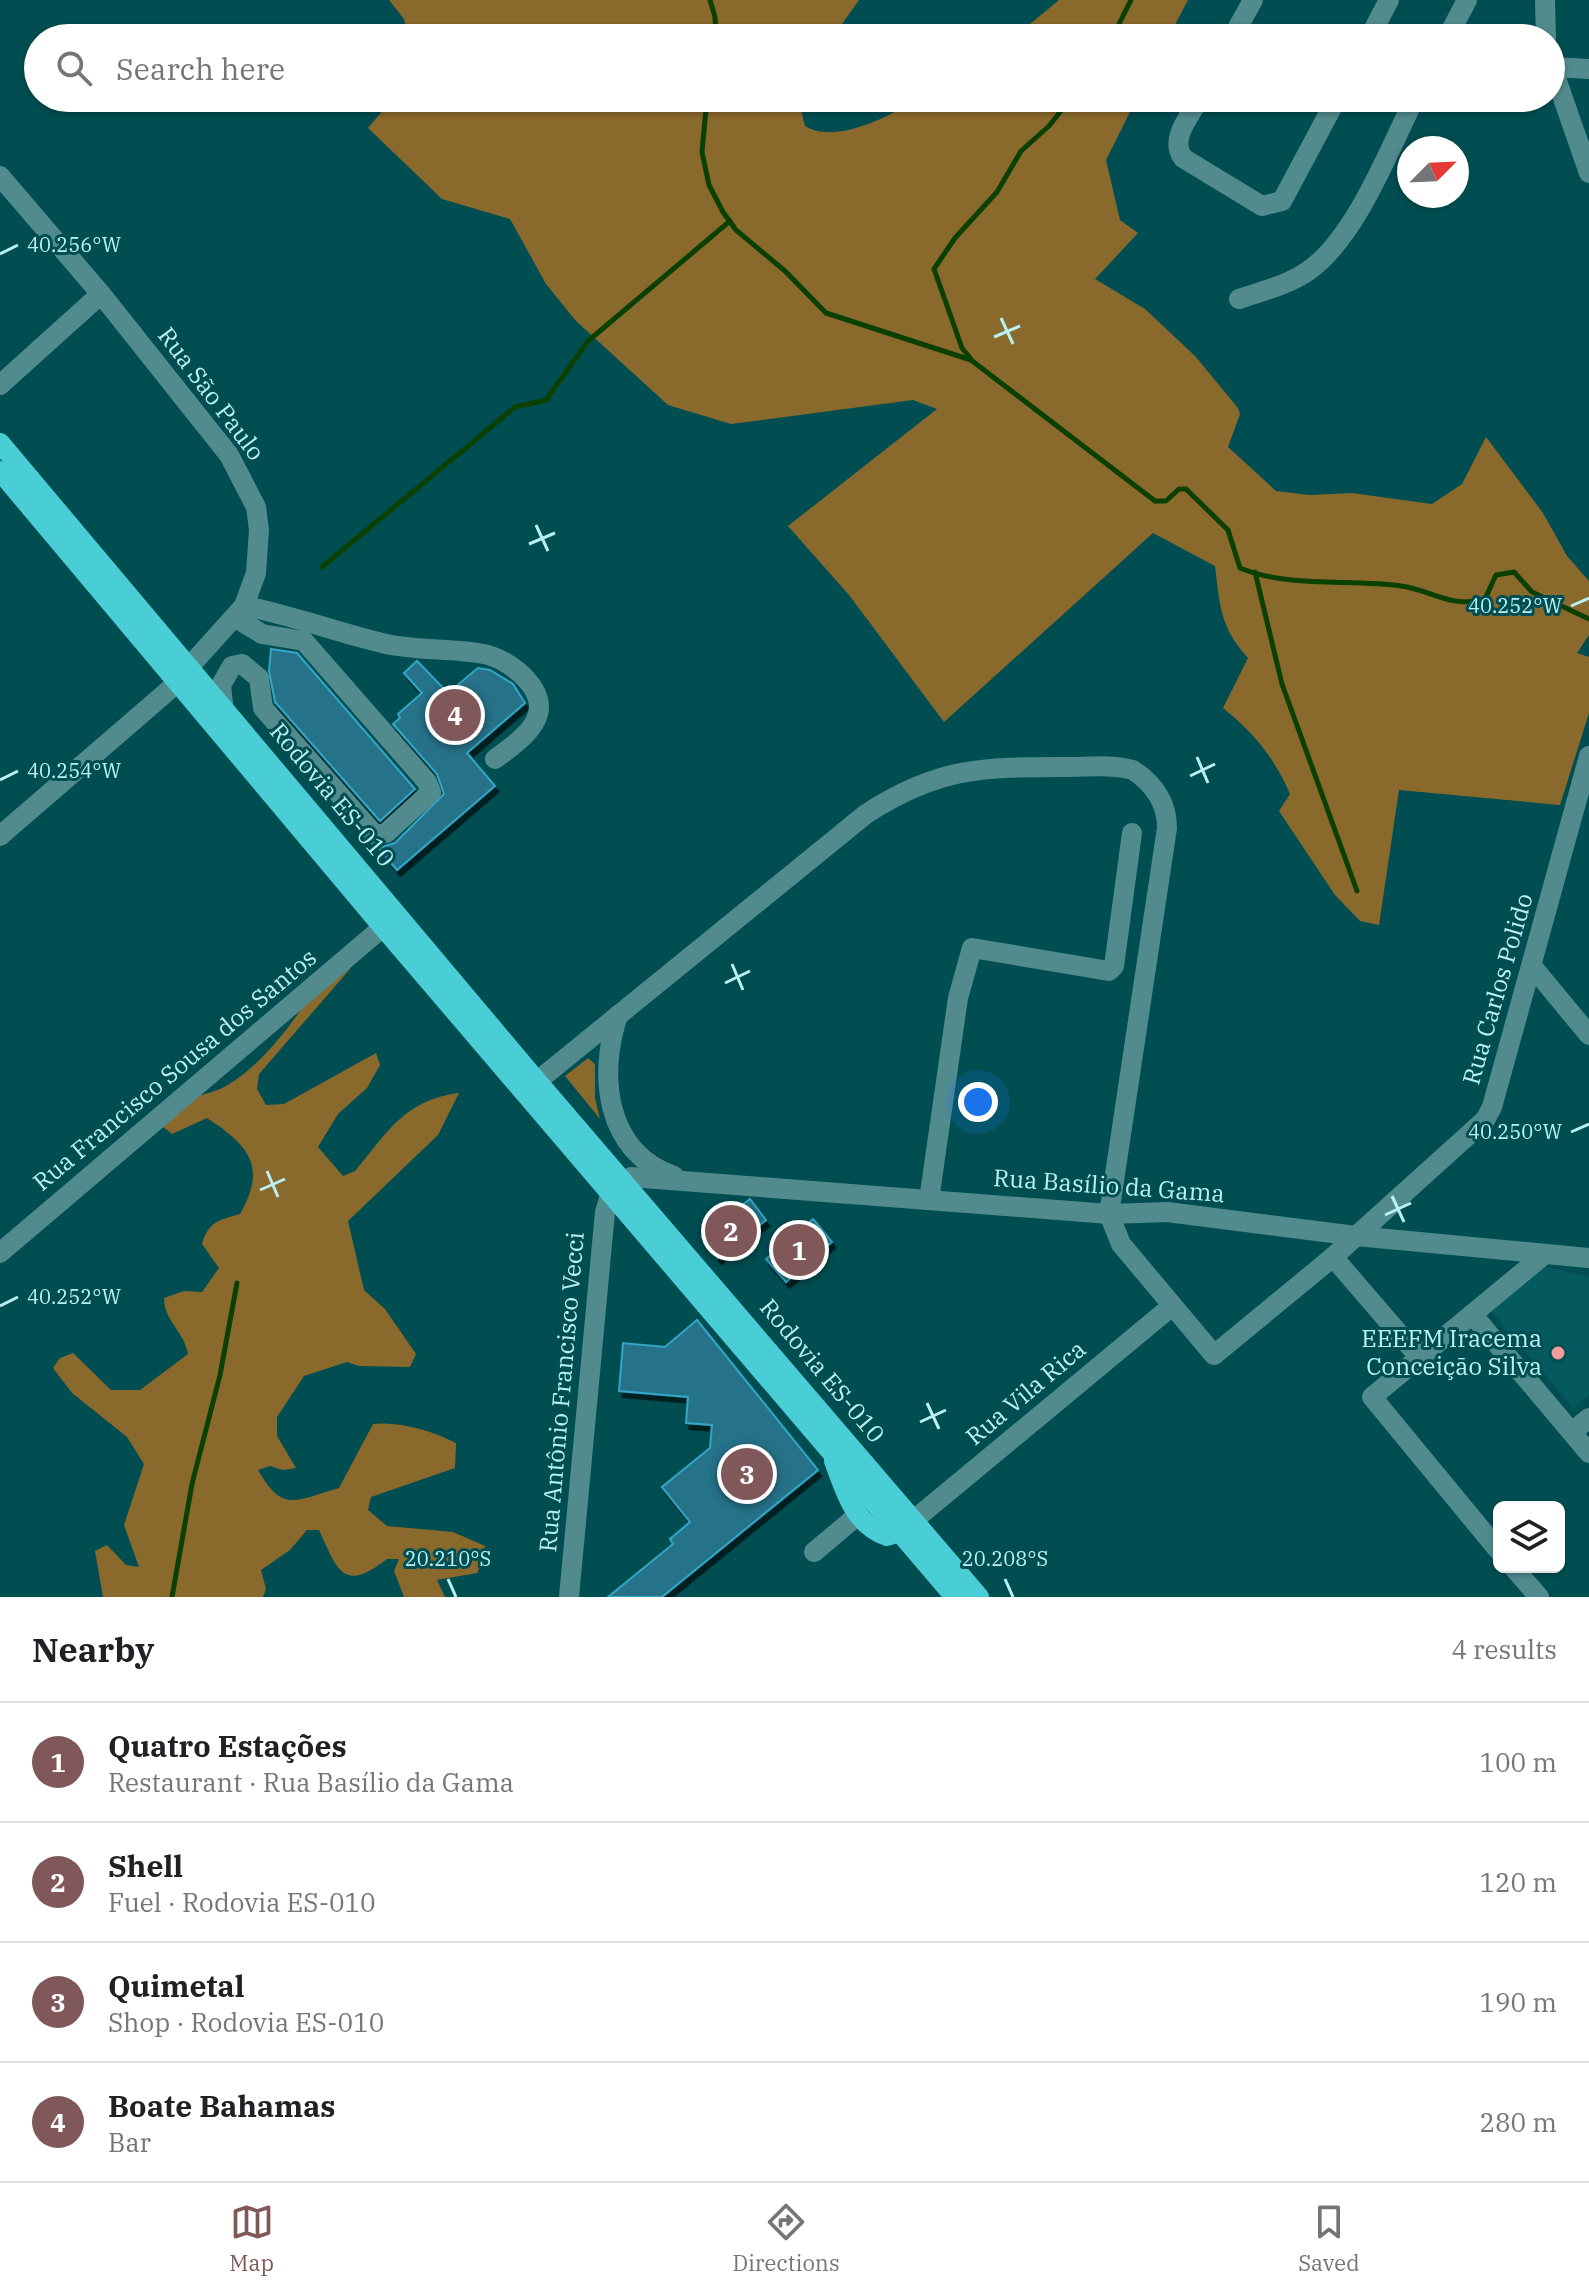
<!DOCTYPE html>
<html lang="en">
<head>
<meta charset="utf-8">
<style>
	:root { --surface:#fff; --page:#f6f6f6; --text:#202124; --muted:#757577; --line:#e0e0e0; --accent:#805859 }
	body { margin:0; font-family:"IBM Plex Serif",serif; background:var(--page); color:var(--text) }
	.controls { position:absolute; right:24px; bottom:24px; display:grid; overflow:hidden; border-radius:12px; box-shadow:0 2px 6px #0004 }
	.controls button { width:72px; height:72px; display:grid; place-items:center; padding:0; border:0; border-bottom:2px solid var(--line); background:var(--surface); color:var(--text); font:40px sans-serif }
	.compass { position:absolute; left:1397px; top:136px; width:72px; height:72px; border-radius:50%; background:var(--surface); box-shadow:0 2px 6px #0004; rotate:66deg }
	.you { position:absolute; left:978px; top:1102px; width:28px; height:28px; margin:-20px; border:6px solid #fff; border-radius:50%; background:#1a73e8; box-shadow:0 0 0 12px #1a73e833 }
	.badge { display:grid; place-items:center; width:52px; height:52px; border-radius:50%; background:var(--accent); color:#fff; font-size:26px; font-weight:700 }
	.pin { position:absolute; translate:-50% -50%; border:4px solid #fff; box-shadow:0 2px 8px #0006 }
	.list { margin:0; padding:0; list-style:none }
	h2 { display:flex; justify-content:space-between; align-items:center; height:104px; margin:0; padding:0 32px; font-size:34px }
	h2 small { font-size:26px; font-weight:400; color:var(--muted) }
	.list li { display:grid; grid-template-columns:52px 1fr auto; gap:24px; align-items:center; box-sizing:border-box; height:120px; padding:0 32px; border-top:2px solid var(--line) }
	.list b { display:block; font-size:30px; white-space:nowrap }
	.list p { margin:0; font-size:26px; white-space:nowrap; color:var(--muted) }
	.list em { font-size:26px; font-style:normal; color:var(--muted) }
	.icon { flex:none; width:44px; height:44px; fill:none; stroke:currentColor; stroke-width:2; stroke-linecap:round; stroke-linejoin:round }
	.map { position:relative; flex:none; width:1589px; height:1597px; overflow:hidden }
	.search { position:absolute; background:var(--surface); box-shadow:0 2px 6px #0004; left:24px; right:24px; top:24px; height:88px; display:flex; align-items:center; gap:20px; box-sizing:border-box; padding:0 28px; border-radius:44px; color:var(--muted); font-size:30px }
	.sheet { height:584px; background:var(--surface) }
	nav { display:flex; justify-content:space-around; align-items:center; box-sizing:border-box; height:112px; border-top:2px solid var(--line); background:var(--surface); font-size:22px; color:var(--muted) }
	nav a { display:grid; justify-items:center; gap:4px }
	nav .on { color:var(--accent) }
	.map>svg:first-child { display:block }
</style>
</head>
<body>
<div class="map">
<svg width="1589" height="1597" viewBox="0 0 1589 1597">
	<defs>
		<filter id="shadow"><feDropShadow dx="3.5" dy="6" stdDeviation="0" flood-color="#0009"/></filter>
	</defs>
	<rect width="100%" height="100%" fill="#014e52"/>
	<polygon fill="#045a5e" points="1542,1266 1589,1277 1589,1395 1573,1408 1491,1311"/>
	<g fill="#8a692c">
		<polygon points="389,0 859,0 832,38 409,38 404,19"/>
		<polygon points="1059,0 1188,0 1168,38 1013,38"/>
		<path d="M 393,98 L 798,98 L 805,126 C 836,145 891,116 918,98 L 1137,98 L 1106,160 L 1120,220 L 1138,233 L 1095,279 L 1145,309 L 1195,356 L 1238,408 L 1240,414 L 1228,447 L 1276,491 L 1310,495 L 1352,493 L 1432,504 L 1462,484 L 1486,437 L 1543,513 L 1567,556 L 1589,581 L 1589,635 L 1577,653 L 1589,657 L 1589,713 L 1560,805 L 1399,790 L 1379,925 L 1360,921 L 1335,895 L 1279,811 L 1290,794 C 1274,757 1254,733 1223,708 L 1248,658 C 1220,627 1220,606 1215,566 L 1153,533 L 944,722 L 849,595 L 788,526 L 937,409 L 913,400 L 731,424 L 668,405 L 576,321 L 546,284 L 510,219 L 442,199 L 368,128 Z"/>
		<path d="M 337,955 L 350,957 L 350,969 L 259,1074 L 257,1089 L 266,1105 L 284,1104 L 376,1053 L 380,1065 L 367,1088 L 338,1114 L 318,1147 L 343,1176 L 355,1171 C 388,1132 404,1100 459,1093 L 438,1135 L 348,1221 L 364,1290 L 385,1309 L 416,1354 L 410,1367 L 359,1366 L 347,1362 L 304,1376 L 277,1417 L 277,1436 L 296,1468 L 283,1470 L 270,1466 L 258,1470 C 283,1514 296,1500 339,1488 L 373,1424 C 399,1421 433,1431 456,1443 L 455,1468 L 371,1497 L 368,1510 L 387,1526 L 453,1532 L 485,1546 L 484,1559 L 477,1573 L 437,1580 L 445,1597 L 404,1597 L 394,1571 L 399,1559 L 387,1559 C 343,1593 338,1571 319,1530 L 307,1530 L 290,1550 L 261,1570 L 266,1589 L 263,1597 L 103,1597 L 95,1551 L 107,1545 L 126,1565 L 139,1567 L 124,1525 L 144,1464 L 127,1437 L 72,1393 L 53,1368 L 60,1358 L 73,1353 L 111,1390 L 140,1390 L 188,1354 C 184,1331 164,1321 164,1298 L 184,1291 L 202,1292 L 219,1268 L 202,1244 C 208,1222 219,1220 240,1214 C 268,1166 248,1145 207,1118 L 172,1134 L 162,1126 L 172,1099 C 192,1097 213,1095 231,1083 C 277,1053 307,1000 337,955 Z"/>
		<polygon points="588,1058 595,1064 595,1098 600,1119 565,1076"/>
	</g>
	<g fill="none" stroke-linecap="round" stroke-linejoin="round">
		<g stroke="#0b4100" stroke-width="5">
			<polyline points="710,0 715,17 716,38"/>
			<polyline points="1112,38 1131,0"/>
			<path d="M 707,98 L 702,152 L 709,185 L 723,212 L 736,230 L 785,271 L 826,313 L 971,360 L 1155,501 L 1166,501 L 1179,489 L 1186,489 L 1228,530 L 1240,568 C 1288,588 1350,579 1401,586 C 1432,590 1451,609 1485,599 L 1496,575 L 1514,572 L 1532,592 L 1589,619"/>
			<polyline points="971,359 962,348 934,269 955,238 997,192 1021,151 1049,126 1071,98"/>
			<polyline points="322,567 515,407 546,400 588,341 730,221"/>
			<polyline points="1255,572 1282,684 1357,891"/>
			<polyline points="172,1597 192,1484 220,1375 237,1283"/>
		</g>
	</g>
	<g fill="#267288" stroke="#33a6c6" stroke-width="2" filter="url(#shadow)">
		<polygon points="271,649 297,653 415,789 380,821 275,702 269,671"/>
		<polygon points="417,661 448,693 478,668 490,670 513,684 525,703 467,753 495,786 397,870 378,848 395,843 444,794 437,774 393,724 400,718 398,714 422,693 404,673"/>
		<polygon points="750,1199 766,1220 718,1258 702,1237"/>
		<polygon points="813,1219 832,1242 786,1282 766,1259"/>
		<polygon points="697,1320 818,1470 662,1597 608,1597 673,1544 670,1539 690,1522 662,1487 710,1448 712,1425 686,1423 688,1397 619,1391 623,1343 665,1347"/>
	</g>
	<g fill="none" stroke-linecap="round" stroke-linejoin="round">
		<g stroke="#528b8e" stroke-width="20">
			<polyline points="1545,0 1546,38"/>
			<polyline points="1232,38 1253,0"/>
			<polyline points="1369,38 1389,0"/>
			<polyline points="1447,38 1467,0"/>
			<polyline points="1551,64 1589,173"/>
			<polyline points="1552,67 1589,69"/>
			<path d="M 1200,98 C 1190,116 1169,139 1183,158 L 1262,206 L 1282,201 L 1337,98"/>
			<polyline points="0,176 101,294 229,455 256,507 259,530 256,573 244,606 190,666"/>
			<path d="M 1239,299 C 1262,291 1288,285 1308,271 C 1356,238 1389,149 1415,98"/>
			<polyline points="0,385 101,294"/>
			<path d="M 244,606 C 292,615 338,633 386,644 C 419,651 452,648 484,654 C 499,657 516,668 526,679 C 558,714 524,738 495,759"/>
			<polyline points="223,704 221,685 232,666 242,664 259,678 263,708 375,835 386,833 431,792 427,782 304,641 262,634 236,618"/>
			<polyline points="0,836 177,683"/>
			<polyline points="1532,966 1589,1035"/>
			<path d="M 618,1015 C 598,1075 605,1152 674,1176"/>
			<path d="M 524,1092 L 866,814 C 938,767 982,767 1066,767 C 1088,767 1112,764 1133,770 C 1154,784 1167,802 1167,828 L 1109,1214 L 1121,1244 L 1214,1355 L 1333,1257 L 1485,1120 L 1492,1107 L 1589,756"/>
			<polyline points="929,1200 958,998 972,948 1109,971 1114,966 1132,833"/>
			<polyline points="0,1253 383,927"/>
			<polyline points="1333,1257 1420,1358"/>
			<polyline points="1472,1314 1589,1453"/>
			<polyline points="1572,1432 1589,1418"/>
			<polyline points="914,1520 1172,1306"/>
			<polyline points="1499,1551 1372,1397 1545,1254"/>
			<polyline points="814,1552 858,1515"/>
			<polyline points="1513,1567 1539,1597"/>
			<polyline points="569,1597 605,1212 611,1192 631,1177 1109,1214 1167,1212 1356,1236 1589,1258"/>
		</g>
		<g stroke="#49ced6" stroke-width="20">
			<polyline points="0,443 530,1073 979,1597"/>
			<polyline points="0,471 383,927 955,1597"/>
			<path d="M 834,1461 C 845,1490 854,1525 887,1536 L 900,1532"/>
		</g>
	</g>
	<path fill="none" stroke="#bbf0f3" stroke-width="3" d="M 0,254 L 18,245M 1001,318 L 1013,344M 994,337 L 1020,326M 536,525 L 548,551M 529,544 L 555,533M 1571,606 L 1589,598M 1197,757 L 1208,783M 1190,776 L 1215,764M 0,780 L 18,771M 732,964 L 743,990M 725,983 L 750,971M 1571,1132 L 1589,1124M 267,1171 L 278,1197M 260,1190 L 285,1179M 1392,1196 L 1404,1222M 1385,1215 L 1411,1203M 0,1306 L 18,1297M 927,1403 L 939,1429M 920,1422 L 946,1410M 448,1579 L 456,1597M 1005,1579 L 1013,1597"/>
	<circle fill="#f59b9a" stroke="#014e52" stroke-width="3" cx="1558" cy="1353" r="8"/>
	<g text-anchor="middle" stroke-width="6" stroke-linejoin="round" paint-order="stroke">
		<g font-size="24" fill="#bbf0f3" stroke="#014e52">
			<text transform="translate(211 394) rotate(53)" y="8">Rua São Paulo</text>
			<text transform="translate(332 795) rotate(50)" y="8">Rodovia ES-010</text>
			<text transform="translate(1498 989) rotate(-74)" y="8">Rua Carlos Polido</text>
			<text transform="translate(175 1070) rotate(-40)" y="8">Rua Francisco Sousa dos Santos</text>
			<text transform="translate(1109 1186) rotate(4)" y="8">Rua Basílio da Gama</text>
			<text transform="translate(822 1371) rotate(50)" y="8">Rodovia ES-010</text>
			<text transform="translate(562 1392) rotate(-85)" y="8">Rua Antônio Francisco Vecci</text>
			<text transform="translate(1026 1393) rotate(-40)" y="8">Rua Vila Rica</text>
		</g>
		<g font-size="24" fill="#bbf0f3" stroke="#014e52" text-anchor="end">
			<text x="1542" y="1347">EEEFM Iracema<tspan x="1542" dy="28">Conceição Silva</tspan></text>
		</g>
	</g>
	<g font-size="20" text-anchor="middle" fill="#bbf0f3" stroke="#014e52" stroke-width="6" stroke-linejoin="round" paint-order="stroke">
		<text x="74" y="252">40.256°W</text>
		<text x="1515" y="613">40.252°W</text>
		<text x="74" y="778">40.254°W</text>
		<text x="1515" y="1139">40.250°W</text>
		<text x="74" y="1304">40.252°W</text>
		<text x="448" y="1566">20.210°S</text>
		<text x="1005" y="1566">20.208°S</text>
	</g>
</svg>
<div class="controls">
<button><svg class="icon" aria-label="layers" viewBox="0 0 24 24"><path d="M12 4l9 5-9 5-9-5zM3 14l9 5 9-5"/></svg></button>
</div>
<svg class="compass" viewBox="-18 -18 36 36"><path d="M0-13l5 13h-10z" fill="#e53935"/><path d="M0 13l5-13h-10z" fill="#757577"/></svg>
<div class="you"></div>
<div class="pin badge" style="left:799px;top:1250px">1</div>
<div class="pin badge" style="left:731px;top:1231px">2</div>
<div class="pin badge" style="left:747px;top:1474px">3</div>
<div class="pin badge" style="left:455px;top:715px">4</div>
<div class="search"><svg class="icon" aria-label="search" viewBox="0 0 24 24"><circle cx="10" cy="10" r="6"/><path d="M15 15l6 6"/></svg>Search here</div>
</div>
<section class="sheet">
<h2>Nearby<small>4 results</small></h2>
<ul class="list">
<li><span class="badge">1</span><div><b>Quatro Estações</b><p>Restaurant · Rua Basílio da Gama</p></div><em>100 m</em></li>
<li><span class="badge">2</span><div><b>Shell</b><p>Fuel · Rodovia ES-010</p></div><em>120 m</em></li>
<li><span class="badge">3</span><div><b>Quimetal</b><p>Shop · Rodovia ES-010</p></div><em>190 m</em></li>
<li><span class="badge">4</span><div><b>Boate Bahamas</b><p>Bar</p></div><em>280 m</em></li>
</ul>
</section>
<nav>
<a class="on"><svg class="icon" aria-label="map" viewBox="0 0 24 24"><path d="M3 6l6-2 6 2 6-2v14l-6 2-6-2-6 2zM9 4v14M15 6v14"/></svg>Map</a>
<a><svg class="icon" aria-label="directions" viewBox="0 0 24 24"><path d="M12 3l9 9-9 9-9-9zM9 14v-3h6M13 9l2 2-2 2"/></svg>Directions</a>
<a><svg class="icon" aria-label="saved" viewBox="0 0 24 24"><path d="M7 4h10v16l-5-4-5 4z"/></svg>Saved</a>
</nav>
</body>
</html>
